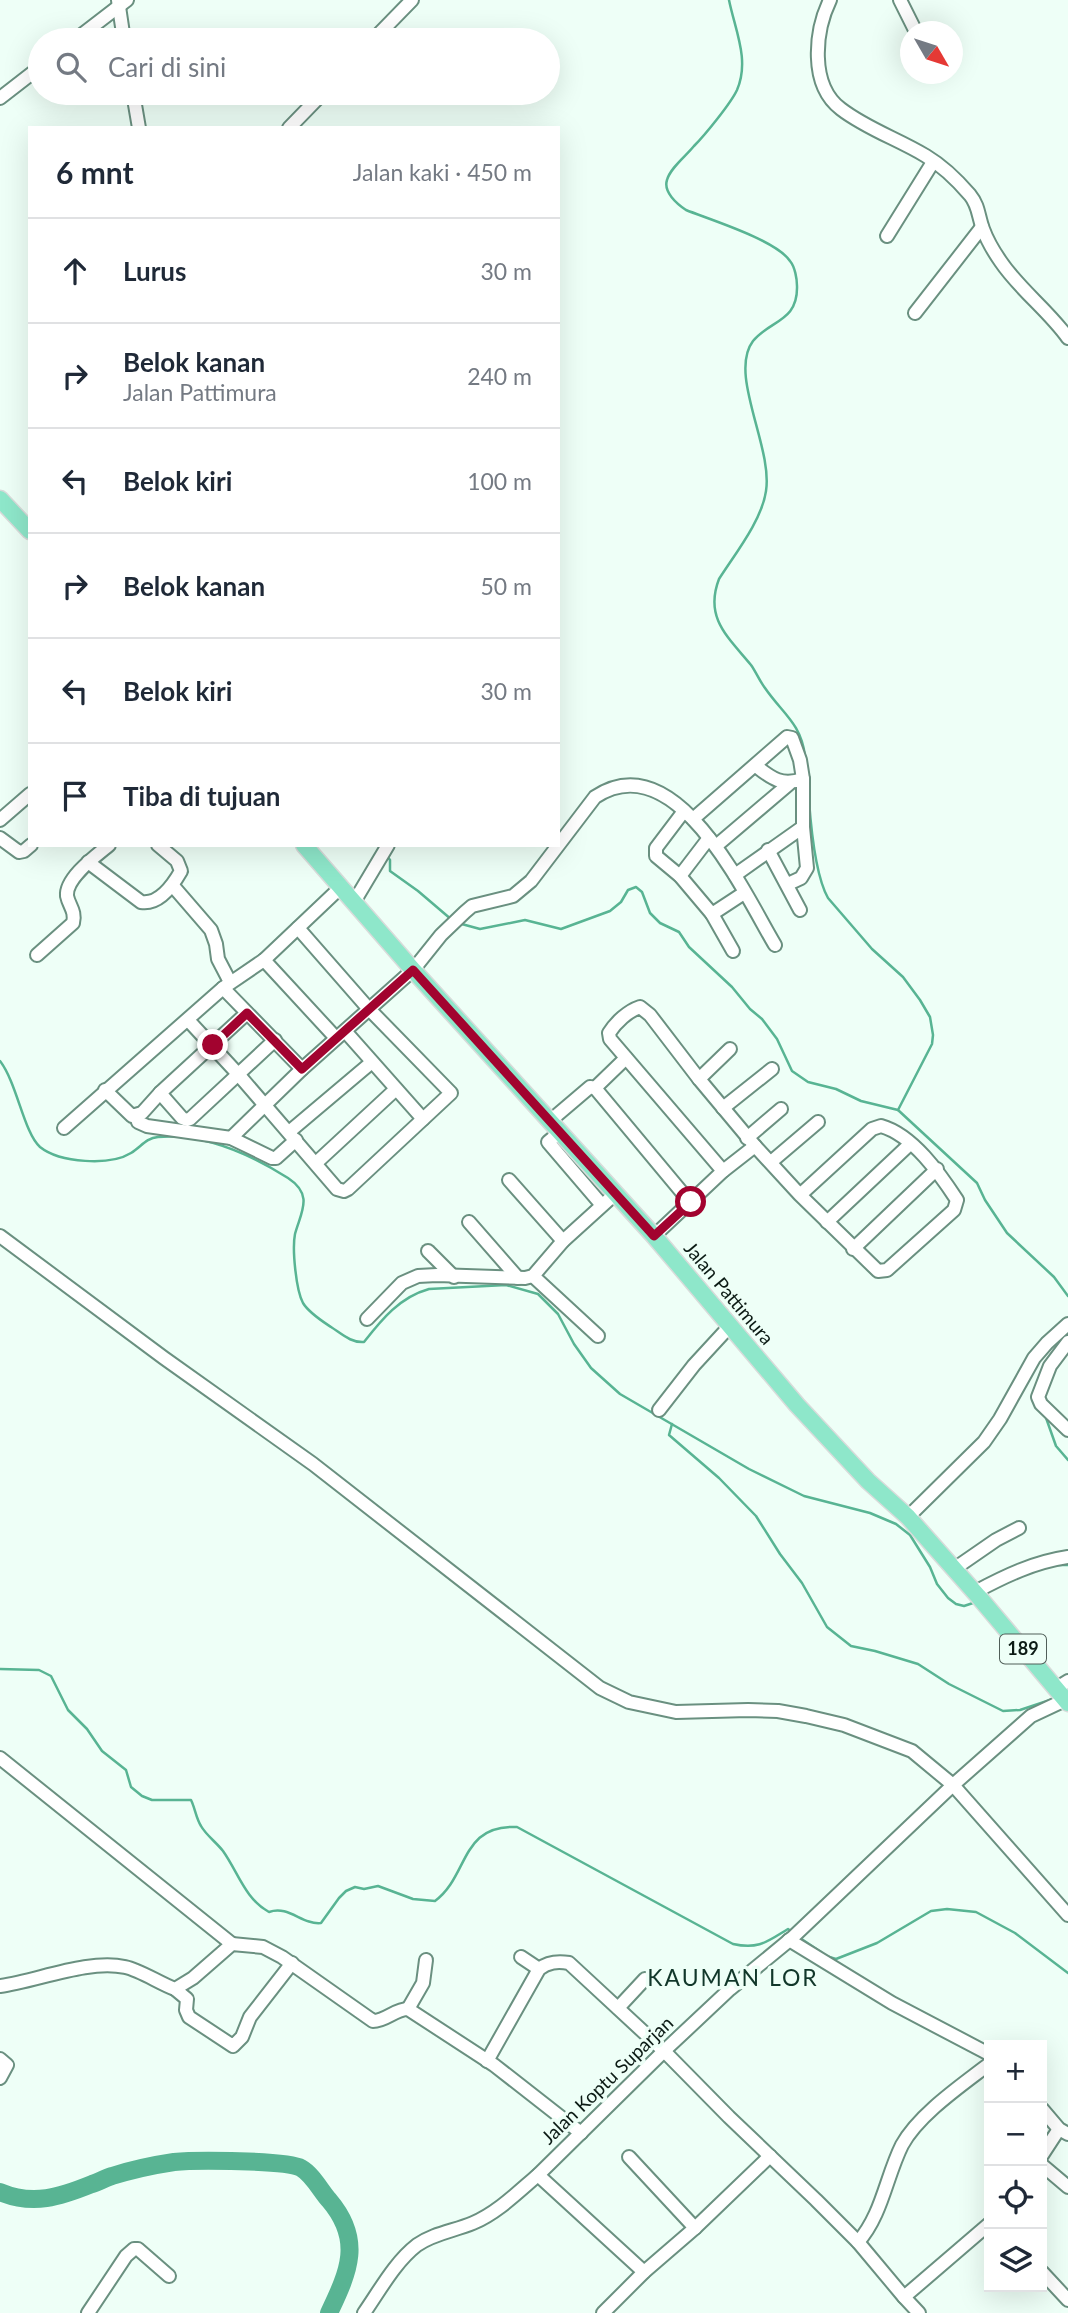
<!DOCTYPE html>
<html lang="id">
<head>
<meta charset="utf-8">
<style>
	:root { --surface:#fff; --page:#f6f6f7; --text:#1f2937; --muted:#747a83; --line:#e0e1e3 }
	body { margin:0; font-family:Lato,sans-serif; background:var(--page); color:var(--text) }
	.controls { position:absolute; right:21px; bottom:21px; display:grid; overflow:hidden; border-radius:0px; box-shadow:0 7px 28px #0002 }
	.controls button { width:63px; height:63px; display:grid; place-items:center; padding:0; border:0; border-bottom:2px solid var(--line); background:var(--surface); color:var(--text); font:35px sans-serif }
	.compass { position:absolute; left:900px; top:21px; width:63px; height:63px; border-radius:50%; background:var(--surface); box-shadow:0 7px 28px #0002; rotate:129deg }
	.stop { position:absolute; width:21px; height:21px; margin:-16px; border:5px solid #a2032f; border-radius:50%; background:#fff }
	.stop.end { background:#a2032f; border-color:#fff; box-shadow:0 2px 7px #0008 }
	.list { margin:0; padding:0; list-style:none }
	h2 { display:flex; justify-content:space-between; align-items:center; height:91px; margin:0; padding:0 28px; font-size:30px }
	h2 small { font-size:23px; font-weight:400; color:var(--muted) }
	.list li { display:grid; grid-template-columns:46px 1fr auto; gap:21px; align-items:center; box-sizing:border-box; height:105px; padding:0 28px; border-top:2px solid var(--line) }
	.list b { display:block; font-size:26px; white-space:nowrap }
	.list p { margin:0; font-size:23px; white-space:nowrap; color:var(--muted) }
	.list em { font-size:23px; font-style:normal; color:var(--muted) }
	.icon { flex:none; width:38px; height:38px; fill:none; stroke:currentColor; stroke-width:2; stroke-linecap:round; stroke-linejoin:round }
	.map { position:relative; flex:none; width:1068px; height:2313px; overflow:hidden }
	.search { position:absolute; background:var(--surface); box-shadow:0 7px 28px #0002; left:28px; top:28px; width:532px; height:77px; display:flex; align-items:center; gap:18px; box-sizing:border-box; padding:0 24px; border-radius:38px; color:var(--muted); font-size:26px }
	.panel { position:absolute; background:var(--surface); box-shadow:0 7px 28px #0002; left:28px; top:126px; width:532px; height:721px; border-radius:0px }
	.map>svg:first-child { display:block }
</style>
</head>
<body>
<div class="map">
<svg width="1068" height="2313" viewBox="0 0 1068 2313">
	<rect width="100%" height="100%" fill="#eefff7"/>
	<g fill="none" stroke-linecap="round" stroke-linejoin="round">
		<g stroke="#58b493" stroke-width="2.5">
			<path d="M 729,0 C 735,30 750,60 737,90 C 731,103 705,135 694,146 C 686,156 670,168 667,180 C 663,192 677,204 686,210 C 711,220 776,240 790,261 C 795,267 797,279 797,286 C 798,322 770,320 753,341 C 728,374 773,447 766,491 C 762,520 735,554 719,579 C 704,618 728,637 751,665 C 756,672 759,680 765,688 C 782,713 801,723 805,756"/>
			<path d="M 809,801 C 811,828 815,875 828,898 L 872,949 L 903,977 L 920,1000 L 930,1017 L 933,1035 L 932,1044 L 898,1110 L 977,1183 L 985,1200 L 1007,1233 L 1054,1277 L 1068,1296"/>
			<polyline points="387,856 390,860 390,871 418,891 452,920"/>
			<polyline points="458,923 480,929 525,920 561,929 610,911 621,902 628,890 636,887 642,892 650,913 660,923 679,932 689,947 732,987 750,1009 762,1019 777,1039 792,1071 808,1082 836,1089 861,1101 898,1110"/>
			<path d="M 0,1061 C 17,1083 24,1133 40,1147 C 60,1163 110,1166 131,1153 C 141,1147 146,1138 158,1137 C 204,1133 250,1154 288,1178 C 314,1195 301,1212 295,1234 C 292,1249 296,1290 303,1303 C 309,1313 322,1321 331,1327 C 342,1334 351,1343 364,1342 C 382,1319 400,1297 429,1289 L 506,1285 L 538,1294 L 558,1314 L 574,1344 L 591,1368 L 620,1394 L 749,1469 L 804,1496 L 870,1513 L 896,1524 L 910,1535 L 930,1567 L 937,1584 L 948,1598 L 956,1604 L 964,1606 L 976,1602"/>
			<polyline points="1045,1415 1056,1446 1068,1460"/>
			<polyline points="672,1424 669,1435 719,1478 756,1516 780,1554 802,1583 827,1627 851,1646 875,1651 918,1664 949,1684 1003,1711 1020,1710 1053,1699"/>
			<polyline points="1057,1565 1068,1565"/>
			<path d="M 0,1669 L 39,1670 L 51,1676 L 68,1710 L 87,1729 L 102,1751 L 126,1770 L 131,1787 L 142,1796 L 152,1800 L 191,1800 C 195,1808 196,1818 201,1826 C 206,1835 216,1842 223,1851 C 238,1872 245,1899 269,1912 C 289,1905 302,1925 321,1923 L 339,1898 L 346,1891 L 355,1887 L 364,1889 L 378,1886 L 413,1899 L 435,1901 C 469,1876 460,1824 517,1827 L 733,1944 C 759,1950 768,1941 788,1929 L 792,1932"/>
			<polyline points="800,1938 821,1952"/>
			<polyline points="826,1956 836,1959 877,1943 931,1911 947,1909 976,1912 1015,1933 1068,1973"/>
		</g>
		<path stroke="#58b493" stroke-width="18" d="M 0,2192 C 33,2206 60,2197 92,2184 C 99,2182 105,2178 112,2176 C 131,2170 154,2165 174,2162 C 194,2160 287,2160 301,2168 C 312,2174 321,2191 329,2200 C 363,2240 349,2271 329,2313"/>
		<g stroke="#6a9080" stroke-width="16">
			<g id="minor">
				<polyline points="118,0 124,40"/>
				<path d="M 830,0 C 815,31 809,85 841,109 C 867,129 898,139 926,156 C 941,165 958,181 970,195 C 979,206 978,216 983,229 C 987,240 994,252 1001,262 C 1020,290 1048,310 1068,338"/>
				<polyline points="900,0 916,32"/>
				<polyline points="75,40 127,0"/>
				<polyline points="373,40 412,0"/>
				<polyline points="133,93 139,128"/>
				<polyline points="0,98 40,67"/>
				<polyline points="289,128 323,93"/>
				<polyline points="887,236 933,162"/>
				<polyline points="915,313 982,227"/>
				<path d="M 756,766 C 772,779 782,786 803,779 L 803,827 L 807,868 L 801,878 L 788,884"/>
				<polyline points="684,811 656,848 656,856 680,876 712,914 744,893"/>
				<polyline points="693,819 787,737 792,738 800,760 803,779"/>
				<polyline points="0,820 30,794"/>
				<polyline points="0,838 19,852 24,851 31,845"/>
				<polyline points="716,846 789,784"/>
				<polyline points="768,850 800,910"/>
				<path d="M 88,862 L 141,902 C 159,905 173,885 181,871 L 177,861 L 158,845"/>
				<polyline points="735,875 803,827"/>
				<polyline points="680,876 709,838"/>
				<polyline points="173,886 211,930 216,944 218,959 230,982"/>
				<polyline points="354,902 388,845"/>
				<polyline points="712,914 733,951"/>
				<path d="M 37,955 L 73,923 C 76,911 69,906 67,896 C 65,878 97,855 109,845"/>
				<polyline points="264,960 336,1038"/>
				<polyline points="223,988 302,1069"/>
				<polyline points="188,1020 238,1074 337,1189 344,1191 348,1189 451,1093 368,1008 298,928"/>
				<polyline points="345,1031 423,1119"/>
				<polyline points="626,1058 595,1088 690,1202"/>
				<polyline points="699,1079 730,1049"/>
				<polyline points="105,1090 132,1116 142,1113 160,1093 247,1013"/>
				<polyline points="160,1093 182,1118 187,1120 190,1119 275,1040"/>
				<polyline points="723,1108 772,1069"/>
				<polyline points="136,1115 138,1122 147,1126 231,1138 272,1158 276,1158 296,1140"/>
				<polyline points="550,1121 590,1087 595,1088"/>
				<polyline points="64,1128 223,988 264,960 341,887"/>
				<polyline points="289,1132 372,1062"/>
				<polyline points="560,1132 548,1142 601,1204"/>
				<path d="M 231,1138 L 302,1069 L 413,970 L 441,935 L 465,912 L 472,906 L 513,896 L 531,881 L 595,797 C 676,743 744,893 775,945"/>
				<polyline points="747,1138 781,1109"/>
				<polyline points="771,1162 818,1122"/>
				<polyline points="316,1163 396,1089"/>
				<path d="M 723,1171 L 610,1039 L 609,1033 C 616,1022 628,1011 640,1007 L 650,1015 L 699,1079 L 755,1146"/>
				<polyline points="509,1180 563,1241"/>
				<polyline points="469,1222 518,1278"/>
				<polyline points="827,1222 910,1144"/>
				<polyline points="0,1236 164,1358 313,1464 600,1688 629,1702 676,1712 748,1710 778,1711 806,1716 844,1725 912,1751 953,1785 1068,1915"/>
				<path d="M 654,1236 L 723,1171 L 755,1146 L 800,1195 L 878,1271 L 887,1270 L 954,1210 L 957,1200 C 940,1174 913,1135 881,1126 L 872,1129 L 800,1195"/>
				<polyline points="853,1249 937,1169"/>
				<polyline points="428,1251 454,1277"/>
				<polyline points="533,1276 598,1336"/>
				<polyline points="367,1319 402,1283 418,1276 437,1275 525,1278 533,1276 563,1241 616,1193"/>
				<polyline points="1068,1342 1050,1366 1038,1397 1041,1404 1068,1430"/>
				<polyline points="659,1410 694,1365 729,1327"/>
				<polyline points="908,1517 984,1442 1000,1419 1034,1358 1047,1343 1068,1324"/>
				<polyline points="954,1569 996,1540 1019,1528"/>
				<path d="M 975,1592 C 1005,1576 1034,1562 1068,1557"/>
				<polyline points="1055,1689 1068,1681"/>
				<polyline points="0,1758 232,1944"/>
				<polyline points="789,1940 892,2003 989,2054"/>
				<polyline points="521,1957 539,1969"/>
				<path d="M 0,1986 C 37,1981 88,1959 125,1967 C 140,1970 159,1983 175,1989 L 193,1978 L 232,1944 L 263,1947 L 282,1957 L 373,2021 C 386,2021 395,2009 408,2009 L 494,2065 L 581,2133"/>
				<polyline points="175,1989 187,1999 186,2010 189,2017 233,2046 242,2037 250,2017 292,1963"/>
				<polyline points="618,2008 645,1979"/>
				<polyline points="408,2009 423,1983 426,1960"/>
				<polyline points="0,2059 7,2065 0,2078"/>
				<path d="M 487,2061 L 539,1969 C 548,1962 557,1961 569,1963 L 664,2051 L 729,2117 L 816,2200 L 858,2242 L 904,2297"/>
				<polyline points="1042,2109 1059,2129 1068,2134"/>
				<polyline points="1042,2155 1059,2129"/>
				<polyline points="629,2157 695,2228"/>
				<polyline points="1042,2165 1068,2187"/>
				<polyline points="538,2175 644,2272 695,2228 770,2156"/>
				<path d="M 858,2242 C 882,2215 886,2177 902,2145 C 919,2114 962,2085 989,2064"/>
				<polyline points="1042,2272 1068,2300"/>
				<polyline points="88,2313 126,2256 134,2249 138,2249 169,2276"/>
				<path d="M 364,2313 C 380,2290 395,2262 417,2245 C 434,2233 454,2231 473,2223 C 497,2213 518,2192 538,2175 L 664,2051 L 730,1989 L 792,1938 L 953,1785 L 1031,1716 L 1065,1700"/>
				<polyline points="603,2313 644,2272"/>
				<polyline points="919,2313 904,2297 989,2224"/>
			</g>
		</g>
		<g stroke="#d8dbda" stroke-width="19">
			<g id="major">
				<polyline points="0,499 30,531"/>
				<polyline points="304,845 413,970 654,1236 797,1405 868,1481 908,1517 978,1596 1068,1703"/>
			</g>
		</g>
		<use href="#minor" stroke="#fff" stroke-width="12"/>
		<use href="#major" stroke="#8ee7ca" stroke-width="16"/>
	</g>
	<g fill="none" stroke-linecap="round" stroke-linejoin="round">
		<polyline stroke="#a2032f" stroke-width="9" points="213,1045 247,1013 302,1069 413,970 654,1236 691,1202"/>
	</g>
	<g text-anchor="middle" stroke-width="7" stroke-linejoin="round" paint-order="stroke">
		<rect fill="#eefff7" stroke="#505f59" stroke-width="2" x="1000" y="1634.5" width="46" height="29" rx="5"/>
		<g font-size="18" font-weight="bold" fill="#0c1b15">
			<text x="1023" y="1655">189</text>
		</g>
		<g font-size="19" fill="#0c1b15" stroke="#eefff7">
			<text transform="translate(729 1293) rotate(50)" y="7">Jalan Pattimura</text>
			<text transform="translate(607 2080) rotate(-44)" y="7">Jalan Koptu Suparjan</text>
		</g>
		<g font-size="23" letter-spacing="2" fill="#11372a" stroke="#eefff7">
			<text x="733" y="1986">KAUMAN LOR</text>
		</g>
	</g>
</svg>
<div class="controls">
<button>+</button>
<button>−</button>
<button><svg class="icon" aria-label="locate" viewBox="0 0 24 24"><circle cx="12" cy="12" r="6"/><path d="M12 2v4M12 18v4M2 12h4M18 12h4"/></svg></button>
<button><svg class="icon" aria-label="layers" viewBox="0 0 24 24"><path d="M12 4l9 5-9 5-9-5zM3 14l9 5 9-5"/></svg></button>
</div>
<svg class="compass" viewBox="-18 -18 36 36"><path d="M0-13l5 13h-10z" fill="#e53935"/><path d="M0 13l5-13h-10z" fill="#747a83"/></svg>
<div class="stop" style="left:691px;top:1202px"></div>
<div class="stop end" style="left:213px;top:1045px"></div>
<div class="search"><svg class="icon" aria-label="search" viewBox="0 0 24 24"><circle cx="10" cy="10" r="6"/><path d="M15 15l6 6"/></svg>Cari di sini</div>
<section class="panel">
<h2>6 mnt<small>Jalan kaki · 450 m</small></h2>
<ul class="list">
<li><svg class="icon" aria-label="ahead" viewBox="0 0 24 24"><path d="M12 20V5M6 11l6-6 6 6"/></svg><div><b>Lurus</b></div><em>30 m</em></li>
<li><svg class="icon" aria-label="right" viewBox="0 0 24 24"><path d="M7 20v-9h11M14 6l5 5-5 5"/></svg><div><b>Belok kanan</b><p>Jalan Pattimura</p></div><em>240 m</em></li>
<li><svg class="icon" aria-label="left" viewBox="0 0 24 24"><path d="M17 20v-9H6M10 6l-5 5 5 5"/></svg><div><b>Belok kiri</b></div><em>100 m</em></li>
<li><svg class="icon" aria-label="right" viewBox="0 0 24 24"><path d="M7 20v-9h11M14 6l5 5-5 5"/></svg><div><b>Belok kanan</b></div><em>50 m</em></li>
<li><svg class="icon" aria-label="left" viewBox="0 0 24 24"><path d="M17 20v-9H6M10 6l-5 5 5 5"/></svg><div><b>Belok kiri</b></div><em>30 m</em></li>
<li><svg class="icon" aria-label="arrive" viewBox="0 0 24 24"><path d="M6 21V4h12l-3 4 3 4H6"/></svg><div><b>Tiba di tujuan</b></div></li>
</ul>
</section>
</div>
</body>
</html>
